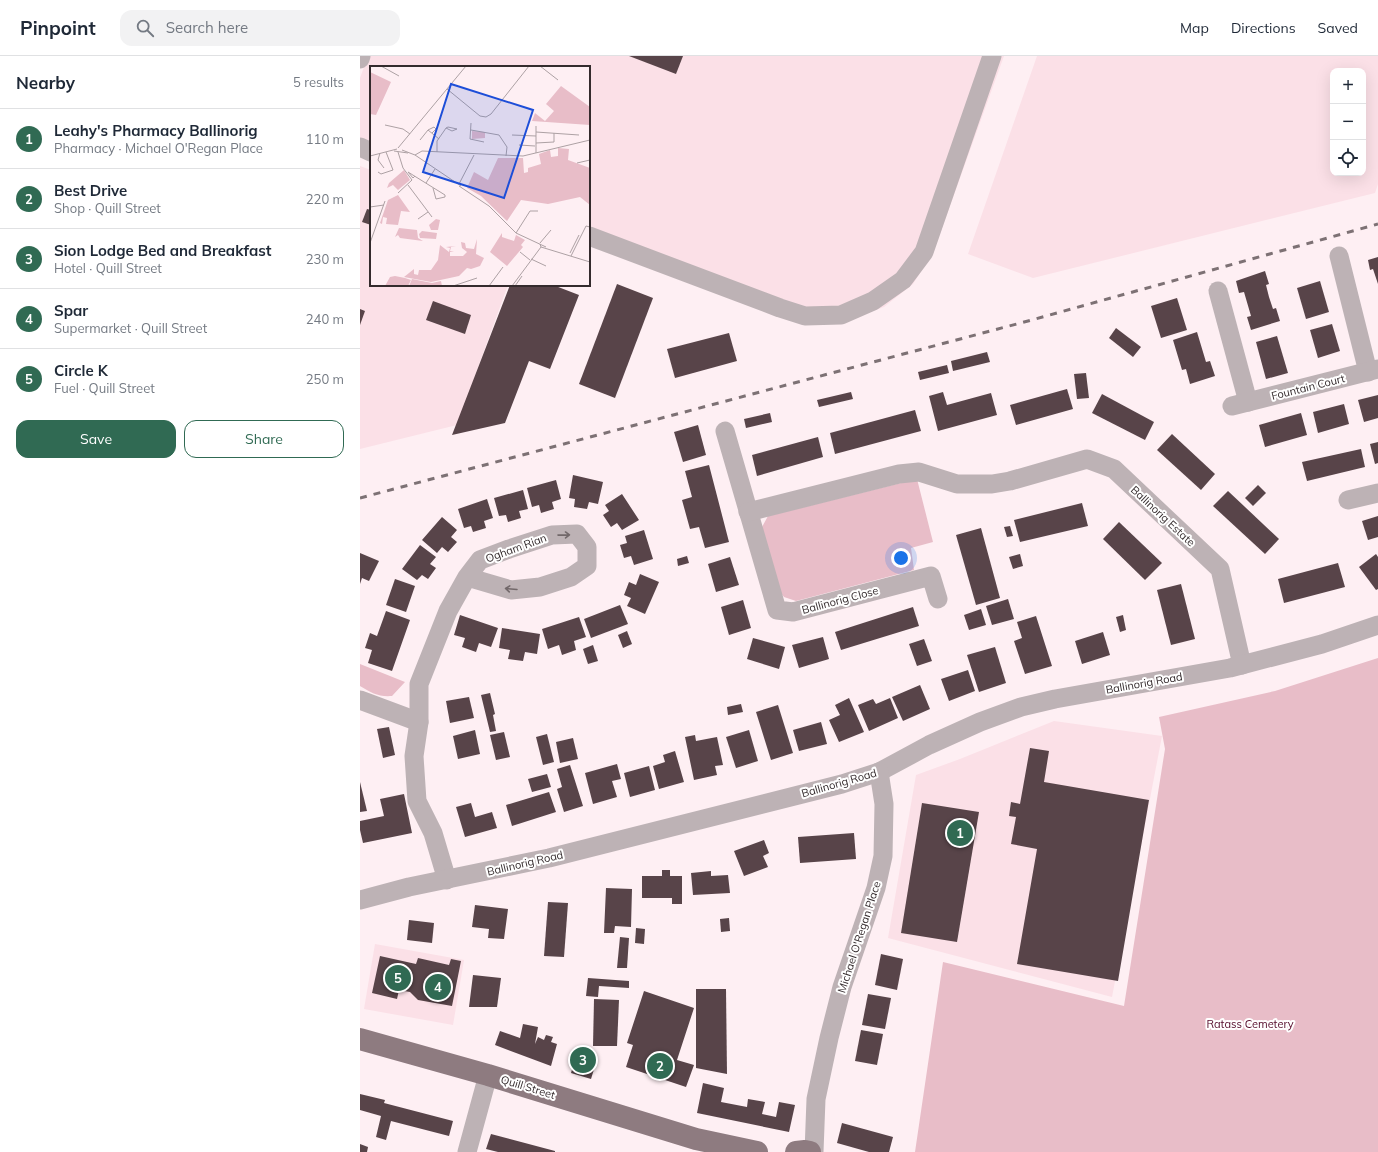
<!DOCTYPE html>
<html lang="en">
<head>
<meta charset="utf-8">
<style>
	:root { --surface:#fff; --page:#f2f2f3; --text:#1f2937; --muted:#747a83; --line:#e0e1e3; --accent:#306a53 }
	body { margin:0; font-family:Mulish,sans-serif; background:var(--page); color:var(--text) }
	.controls { position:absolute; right:12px; top:12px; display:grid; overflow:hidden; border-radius:8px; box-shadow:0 4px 16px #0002 }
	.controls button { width:36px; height:36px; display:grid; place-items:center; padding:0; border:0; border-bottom:1px solid var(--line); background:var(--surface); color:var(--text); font:20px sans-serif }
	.you { position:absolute; left:541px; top:502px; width:14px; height:14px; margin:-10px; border:3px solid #fff; border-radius:50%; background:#1a73e8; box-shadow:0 0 0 6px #1a73e833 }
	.badge { display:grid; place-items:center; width:26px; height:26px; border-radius:50%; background:var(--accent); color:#fff; font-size:13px; font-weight:700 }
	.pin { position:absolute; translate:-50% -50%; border:2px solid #fff; box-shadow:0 1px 4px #0006 }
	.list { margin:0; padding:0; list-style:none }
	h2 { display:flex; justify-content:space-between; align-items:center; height:52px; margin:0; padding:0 16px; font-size:17px }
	h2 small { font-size:13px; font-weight:400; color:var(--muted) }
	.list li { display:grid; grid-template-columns:26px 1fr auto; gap:12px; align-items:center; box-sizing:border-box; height:60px; padding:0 16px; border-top:1px solid var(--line) }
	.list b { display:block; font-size:15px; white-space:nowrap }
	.list p { margin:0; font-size:13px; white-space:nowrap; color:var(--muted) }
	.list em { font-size:13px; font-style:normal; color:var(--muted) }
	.actions { display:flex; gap:8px; padding:12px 16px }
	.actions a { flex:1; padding:9px 0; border:1px solid var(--accent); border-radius:12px; text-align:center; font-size:14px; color:var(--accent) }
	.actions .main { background:var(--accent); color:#fff }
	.icon { flex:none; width:22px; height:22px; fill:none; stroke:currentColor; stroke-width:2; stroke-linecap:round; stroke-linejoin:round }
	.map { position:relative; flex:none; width:1018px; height:1096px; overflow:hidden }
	header { display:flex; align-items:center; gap:24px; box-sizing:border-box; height:56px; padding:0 20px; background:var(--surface); border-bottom:1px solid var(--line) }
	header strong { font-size:19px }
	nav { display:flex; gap:22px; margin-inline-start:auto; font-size:14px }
	.search { width:280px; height:36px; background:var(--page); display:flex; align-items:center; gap:10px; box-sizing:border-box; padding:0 14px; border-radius:12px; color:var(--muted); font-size:15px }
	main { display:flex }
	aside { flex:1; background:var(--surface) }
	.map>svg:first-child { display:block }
</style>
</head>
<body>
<header>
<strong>Pinpoint</strong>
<div class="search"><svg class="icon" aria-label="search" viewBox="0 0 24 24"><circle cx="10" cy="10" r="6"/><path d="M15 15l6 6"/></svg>Search here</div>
<nav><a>Map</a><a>Directions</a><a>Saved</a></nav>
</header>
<main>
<aside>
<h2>Nearby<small>5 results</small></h2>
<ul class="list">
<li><span class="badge">1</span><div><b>Leahy's Pharmacy Ballinorig</b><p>Pharmacy · Michael O'Regan Place</p></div><em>110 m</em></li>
<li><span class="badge">2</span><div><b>Best Drive</b><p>Shop · Quill Street</p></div><em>220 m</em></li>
<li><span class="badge">3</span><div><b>Sion Lodge Bed and Breakfast</b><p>Hotel · Quill Street</p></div><em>230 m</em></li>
<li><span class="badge">4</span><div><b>Spar</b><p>Supermarket · Quill Street</p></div><em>240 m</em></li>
<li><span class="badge">5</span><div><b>Circle K</b><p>Fuel · Quill Street</p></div><em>250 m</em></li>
</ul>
<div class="actions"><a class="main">Save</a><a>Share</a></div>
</aside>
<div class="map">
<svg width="1018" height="1096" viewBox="0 0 1018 1096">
	<rect width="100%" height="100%" fill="#feeff3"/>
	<g fill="#fbe0e7" fill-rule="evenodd">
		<polygon points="8,0 644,0 573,197 553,228 524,251 488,264 229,189 229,11 11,11 11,104 0,99 0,22"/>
		<path d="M 677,0 L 1018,0 L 1018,128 L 1015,137 L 673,222 L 608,198 ZM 973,15 L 1003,15 L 1003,117 L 973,117 Z"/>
		<polygon points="0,110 11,114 11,229 148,229 97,369 0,393"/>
		<polygon points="694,665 802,680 752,941 528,882 556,719 600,703"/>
		<polygon points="15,888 104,904 93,969 4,953"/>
	</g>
	<g fill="#e8bdc8">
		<polygon points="557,423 573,486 551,492 554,514 436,545 424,541 419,535 402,471 408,460"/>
		<polygon points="1018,602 1018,1096 555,1096 583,906 764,950 805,693 799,661 915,635"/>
		<path d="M 0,608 L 45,626 L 32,640 C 18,641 12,637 0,630 Z"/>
	</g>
	<g fill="#584449">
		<polygon points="269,0 323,0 316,18"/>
		<polygon points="7,153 11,154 11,169 2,166"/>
		<polygon points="1018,201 1018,228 1013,213 1010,214 1008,204"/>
		<polygon points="905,215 909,228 906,229 909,241 913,253 916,252 920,265 891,274 887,261 891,260 884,236 879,237 876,225"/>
		<polygon points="960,225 969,256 946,263 937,232"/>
		<polygon points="257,228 293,242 255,342 219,328"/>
		<polygon points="150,229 193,229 219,239 190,313 169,305 145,367 92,379"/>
		<polygon points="817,242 827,274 801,282 791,250"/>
		<polygon points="73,245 111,259 105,278 66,264"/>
		<polygon points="0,253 5,255 0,269"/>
		<polygon points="972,268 980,295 958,302 950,274"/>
		<polygon points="756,272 781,291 773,301 749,282"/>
		<polygon points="837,276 846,306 850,305 855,320 830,328 826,313 822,314 813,284"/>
		<polygon points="369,277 377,305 315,322 307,293"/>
		<polygon points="917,280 928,317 906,323 896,286"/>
		<polygon points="627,296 630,306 593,315 591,305"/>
		<polygon points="587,309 589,317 560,324 558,316"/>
		<polygon points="726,317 729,342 717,343 714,318"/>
		<polygon points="707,333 713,353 656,369 650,349"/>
		<polygon points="491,336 493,343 459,351 457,344"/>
		<polygon points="583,336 587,349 631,337 637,359 578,375 569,340"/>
		<polygon points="742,338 794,366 785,384 732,357"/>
		<polygon points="1018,339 1018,362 1004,366 998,344"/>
		<polygon points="984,348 989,368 958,377 953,356"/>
		<polygon points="555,354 561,375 475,398 470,377"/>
		<polygon points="410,357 412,366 386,372 384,363"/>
		<polygon points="941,357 947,379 905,391 899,369"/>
		<polygon points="338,369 346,399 323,406 314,376"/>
		<polygon points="812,378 855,418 841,434 797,394"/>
		<polygon points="458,381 463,401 397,420 392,399"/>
		<polygon points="1018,386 1018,407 1015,408 1010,388"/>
		<polygon points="1001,393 1005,411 947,425 942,406"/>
		<polygon points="349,409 369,486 345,492 339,471 330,473 322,444 332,441 325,415"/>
		<polygon points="213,419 243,426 238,448 229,446 227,453 214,451 215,443 209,442"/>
		<polygon points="196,424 201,443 192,446 194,453 181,457 179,449 172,451 167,432"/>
		<polygon points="898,429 906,437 893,450 885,442"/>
		<polygon points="163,434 168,453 159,455 161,462 148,466 146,459 139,460 134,442"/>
		<polygon points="868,435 919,483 905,498 853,450"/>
		<polygon points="262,438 279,464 262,474 257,467 251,471 243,459 249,455 245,449"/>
		<polygon points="127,443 133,462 124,465 126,472 113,476 111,470 104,472 98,453"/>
		<polygon points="722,447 728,470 660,486 654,464"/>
		<polygon points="1018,460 1018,481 1008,484 1002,465"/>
		<polygon points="82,461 97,474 91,481 97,486 88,496 82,491 77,497 62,484"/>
		<polygon points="759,466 802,507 785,524 743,483"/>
		<polygon points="650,470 653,480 647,481 644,471"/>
		<polygon points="621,472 640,542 616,549 596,479"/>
		<polygon points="284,474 293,503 274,509 271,500 264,502 260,489 267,487 265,480"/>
		<polygon points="60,489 76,501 70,508 76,512 68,523 62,519 57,524 42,513"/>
		<polygon points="0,497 19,505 9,525 2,522 0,528"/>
		<polygon points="660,498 663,510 653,513 649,501"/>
		<polygon points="1016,498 1018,501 1018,533 1016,534 999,511"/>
		<polygon points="327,500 329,507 318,510 317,503"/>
		<polygon points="370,501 379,529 356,536 348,508"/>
		<polygon points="978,507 985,531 924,547 918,523"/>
		<polygon points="280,518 299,526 285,558 267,550 271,542 264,539 269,526 276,529"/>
		<polygon points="35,523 55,530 46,556 26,549"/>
		<polygon points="821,528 835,583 811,589 797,534"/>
		<polygon points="648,543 654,563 632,569 626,550"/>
		<polygon points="383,544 391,572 369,579 361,551"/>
		<polygon points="260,549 268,568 231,582 224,563"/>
		<polygon points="553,551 559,570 481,594 475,576"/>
		<polygon points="621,553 626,569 609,574 604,559"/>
		<polygon points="26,555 50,564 32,615 8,607 12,594 5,592 10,577 17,580"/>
		<polygon points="100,559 138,572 131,591 119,587 116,596 102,591 105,582 94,579"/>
		<polygon points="763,559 766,574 760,576 756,561"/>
		<polygon points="676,560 692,610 665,618 654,585 662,582 657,566"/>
		<polygon points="219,561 226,581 214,585 216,594 202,599 199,589 188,593 182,573"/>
		<polygon points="142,572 180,578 177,598 165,596 163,605 148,603 150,594 139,592"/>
		<polygon points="267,575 272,588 263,592 258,579"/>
		<polygon points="743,576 750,599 722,608 715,585"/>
		<polygon points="463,581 469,603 439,612 432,589"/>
		<polygon points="393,582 425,591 419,613 387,603"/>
		<polygon points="564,583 572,605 557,610 549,588"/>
		<polygon points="233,589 238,605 228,608 223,593"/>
		<polygon points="635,591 646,627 619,636 607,599"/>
		<polygon points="608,614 615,635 589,645 581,623"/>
		<polygon points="560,629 570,653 543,665 532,641"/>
		<polygon points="130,637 135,658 133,659 136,675 130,676 121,639"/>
		<polygon points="109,641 114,662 90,667 86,645"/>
		<polygon points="489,642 504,676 479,686 469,664 480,659 475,649"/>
		<polygon points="530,642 538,662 509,675 498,649 513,643 516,648"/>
		<polygon points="381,648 383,656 368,659 367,651"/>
		<polygon points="418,649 433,697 411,704 396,656"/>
		<polygon points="461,666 467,688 439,695 433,674"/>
		<polygon points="29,671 35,699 23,702 17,673"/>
		<polygon points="115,674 120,698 98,703 93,680"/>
		<polygon points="389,674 398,705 376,712 366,681"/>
		<polygon points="144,676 150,701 136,704 130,679"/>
		<polygon points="187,678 194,706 183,709 176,681"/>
		<polygon points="335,679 336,685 357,681 363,709 355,710 357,719 334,724 325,681"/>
		<polygon points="213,682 218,703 200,707 196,686"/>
		<polygon points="670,692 689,695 684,726 789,744 758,925 657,908 677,793 651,788 656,761 649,760 651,746 660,748"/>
		<polygon points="315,695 324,726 299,733 293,710 305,706 303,699"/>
		<polygon points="257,708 261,723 252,725 257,741 233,748 225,717"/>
		<polygon points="210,709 223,750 204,756 197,733 202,731 197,713"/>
		<polygon points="289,710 295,734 270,741 264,717"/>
		<polygon points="187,718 191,731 172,736 168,723"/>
		<polygon points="0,726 7,755 0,756"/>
		<polygon points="189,736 196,756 152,770 146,749"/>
		<polygon points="44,738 52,777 3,787 0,774 0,765 24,760 20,743"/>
		<polygon points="111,747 115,761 132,756 137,772 105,781 96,751"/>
		<polygon points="562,747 619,756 597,886 541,877"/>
		<polygon points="494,777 496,803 440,807 438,781"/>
		<polygon points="404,784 409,797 403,800 408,811 384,820 374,795"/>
		<polygon points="302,814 310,814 310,820 322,820 322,848 312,848 312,842 282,842 282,820 302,820"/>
		<polygon points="351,815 351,820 368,819 370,837 333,839 331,817"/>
		<polygon points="246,832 272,833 271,871 255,870 254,877 244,877"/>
		<polygon points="188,846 208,847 204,901 184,900"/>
		<polygon points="115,849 148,853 144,883 128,882 129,873 112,871"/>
		<polygon points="369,862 370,875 361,876 360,863"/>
		<polygon points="49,864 74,867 72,887 47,884"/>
		<polygon points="276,872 285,873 284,888 275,887"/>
		<polygon points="260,881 269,882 267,912 257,912"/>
		<polygon points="521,898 543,903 537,934 515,929"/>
		<polygon points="20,900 56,908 58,902 89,909 91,903 101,905 92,950 58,944 50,936 51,930 50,936 39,934 37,943 12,937"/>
		<polygon points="113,919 141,922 137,951 109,951"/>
		<polygon points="228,922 269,925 269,932 239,930 238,941 226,940"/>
		<polygon points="336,933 366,933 367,1018 336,1012"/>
		<polygon points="284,935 334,952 317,1004 334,1009 326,1031 266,1011 273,989 267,987"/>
		<polygon points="508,938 531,942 525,973 502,969"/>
		<polygon points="234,943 259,944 257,990 233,990"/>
		<polygon points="163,968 178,971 175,988 178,981 184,984 186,979 193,981 191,986 197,988 191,1010 135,989 140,975 160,982"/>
		<polygon points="501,974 523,978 517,1009 495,1005"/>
		<polygon points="219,990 225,992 223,996 233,999 230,1009 235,1010 231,1023 211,1017"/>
		<polygon points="343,1027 364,1032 361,1046 387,1051 388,1043 405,1046 402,1058 416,1061 419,1046 435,1049 429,1076 337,1057"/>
		<polygon points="0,1038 25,1044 24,1047 93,1065 89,1080 31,1065 26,1084 16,1081 21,1060 0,1054"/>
		<polygon points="482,1067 533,1081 529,1096 509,1096 477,1087"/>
		<polygon points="131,1078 195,1095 195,1096 138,1096 126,1093"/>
		<polygon points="0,1088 8,1091 7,1096 0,1096"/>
	</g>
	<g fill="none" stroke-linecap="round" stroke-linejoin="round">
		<g stroke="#bdb2b5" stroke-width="19">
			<polyline points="0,3 1,0"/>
			<polyline points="0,91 11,96"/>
			<polyline points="229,180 420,252 445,260 481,259 513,245 543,224 564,196 632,0"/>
			<polyline points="979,200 1008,316"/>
			<polyline points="858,235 888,346"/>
			<polyline points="872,350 1018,313"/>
			<polyline points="365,375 417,554 433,556 571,520 578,543"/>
			<polyline points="988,444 1018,437"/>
			<polyline points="388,456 539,418 559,416 597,428 632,428 650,425 727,403 754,413 860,513 882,609"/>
			<polyline points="0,644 59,666"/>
			<polyline points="87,824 73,777 57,745 54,700 59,666 59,628 88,555 107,521 120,504 149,493 192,479 217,478 227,491 227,510 211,521 180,531 151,534 107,521"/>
			<polyline points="0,844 49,831 189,802 482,728 519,716 569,689 620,666 661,651 695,643 870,612 962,588 1018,569"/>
			<polyline points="107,1096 128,1019"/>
			<polyline points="454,1096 456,1043 469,982 482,931 516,832 523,800 524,748 519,716"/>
		</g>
		<g stroke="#8e7b80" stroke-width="22">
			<polyline points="0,983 128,1019 336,1083 397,1096"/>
			<polyline points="436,1096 445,1095 450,1096"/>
		</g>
		<polyline stroke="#7d7174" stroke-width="3" stroke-dasharray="7 7" stroke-linecap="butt" points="0,442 668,265 1018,168"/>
	</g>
	<defs><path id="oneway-shaft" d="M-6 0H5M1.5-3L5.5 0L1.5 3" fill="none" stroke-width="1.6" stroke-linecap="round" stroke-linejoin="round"/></defs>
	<g stroke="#72686a">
		<use href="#oneway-shaft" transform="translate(204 479) rotate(-1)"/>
		<use href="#oneway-shaft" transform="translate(151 533) rotate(-175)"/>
	</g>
	<g text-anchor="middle" stroke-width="4" stroke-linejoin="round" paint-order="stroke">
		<g font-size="11" fill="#342b2d" stroke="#fff">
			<text transform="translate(948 331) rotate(-14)" y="4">Fountain Court</text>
			<text transform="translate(803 460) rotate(43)" y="4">Ballinorig Estate</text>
			<text transform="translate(156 492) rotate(-20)" y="4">Ogham Rian</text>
			<text transform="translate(480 544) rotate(-15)" y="4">Ballinorig Close</text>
			<text transform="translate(784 627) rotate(-10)" y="4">Ballinorig Road</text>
			<text transform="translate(479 727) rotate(-16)" y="4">Ballinorig Road</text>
			<text transform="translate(165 807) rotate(-13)" y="4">Ballinorig Road</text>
			<text transform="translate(499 881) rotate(-72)" y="4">Michael O'Regan Place</text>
			<text transform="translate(168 1031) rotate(17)" y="4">Quill Street</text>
		</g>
		<g font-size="11" fill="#540929" stroke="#fff">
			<text x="890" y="972">Ratass Cemetery</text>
		</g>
	</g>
	<g transform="translate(10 10)">
		<rect width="220" height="220" fill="#feeff3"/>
		<path d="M 0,6 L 21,16 L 6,49 L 0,48 ZM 191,20 L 220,41 L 220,59 L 162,55 L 165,47 L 175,55 L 184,45 L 176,38 ZM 102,65 L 115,66 L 115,72 L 102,73 ZM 188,82 L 199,83 L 198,94 L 220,102 L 220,139 L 210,131 L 178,138 L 151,134 L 137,155 L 111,130 L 97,122 L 104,106 L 118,114 L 128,92 L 153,92 L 154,107 L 158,106 L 158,102 L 171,98 L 169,88 L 180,84 L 181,91 L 188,90 ZM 34,104 L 40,114 L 28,124 L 23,119 L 17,122 L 19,117 ZM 28,129 L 40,146 L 31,145 L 28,159 L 16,158 L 17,152 L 13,151 L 12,158 L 10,157 L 18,134 ZM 66,153 L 70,154 L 68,164 L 61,164 L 59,159 ZM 29,162 L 47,164 L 48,172 L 53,175 L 30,172 L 28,169 L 25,171 ZM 52,165 L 67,167 L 66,173 L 50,172 L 49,168 ZM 132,167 L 132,171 L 144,175 L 146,169 L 155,174 L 151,179 L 153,181 L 137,200 L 120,186 ZM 107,173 L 106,188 L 114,192 L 110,200 L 101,203 L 97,202 L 89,210 L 61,216 L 34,211 L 44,203 L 44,208 L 48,209 L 49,204 L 61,204 L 68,194 L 70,179 L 79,186 L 80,182 L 76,181 L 86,180 L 81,181 L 80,185 L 84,186 L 80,186 L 80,190 L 93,190 L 97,186 L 92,182 L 91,176 L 95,177 L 96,182 L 104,183 ZM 25,210 L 35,212 L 41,214 L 38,220 L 15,220 L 20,211 ZM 42,213 L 62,217 L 71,215 L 72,220 L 39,220 Z" fill="#e8bdc8"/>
		<path fill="none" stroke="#ada1a4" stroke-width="1" d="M 11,0 L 29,10M 170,0 L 188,14M 77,23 L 110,50 L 116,51 L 121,48 L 159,0M 101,57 L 100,73 L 114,76M 15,59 L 33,63 L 40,68M 166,60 L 166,87M 58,64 L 64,61 L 66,63 L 62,67M 101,64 L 129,69 L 137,81 L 136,90M 166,66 L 209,69M 142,69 L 166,70M 50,74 L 58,64 L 69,73M 166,77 L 184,76 L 184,67M 149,79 L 165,80M 28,82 L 96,0M 32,84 L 45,89 L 91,120M 24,85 L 38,87M 67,86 L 67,75 L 74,65 L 76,62 L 78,61 L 87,63 L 82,65 L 76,62M 10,87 L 8,94 L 14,102M 45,89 L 52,85 L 153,90 L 220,74M 0,90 L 27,83M 207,97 L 220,94M 8,106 L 11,108 L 23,104 L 16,86M 45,110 L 43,112 L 38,106 L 75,129 L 75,131 L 66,133 L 63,122M 56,117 L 65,103M 89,118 L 104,89M 38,119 L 62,151M 89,120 L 119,140 L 146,167 L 176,181M 28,127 L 42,114 L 33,102 L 28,86M 0,141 L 14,139M 48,153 L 58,146M 146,167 L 160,145 L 168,145M 0,177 L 15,135M 170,177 L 181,164M 170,178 L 171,181 L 220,196M 150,186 L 160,194M 200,187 L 209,169M 201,190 L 216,160 L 220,161M 161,193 L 176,200M 83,220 L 107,212M 119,220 L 133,201M 142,220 L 171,181M 145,220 L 152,210"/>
		<path fill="#1d4ed8" fill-opacity="0.15" stroke="#1d4ed8" stroke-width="2" d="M 81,18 L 163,44 L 134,132 L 53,106 Z"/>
		<rect width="220" height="220" fill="none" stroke="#342b2d" stroke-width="2"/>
	</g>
</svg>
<div class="controls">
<button>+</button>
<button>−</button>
<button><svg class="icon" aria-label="locate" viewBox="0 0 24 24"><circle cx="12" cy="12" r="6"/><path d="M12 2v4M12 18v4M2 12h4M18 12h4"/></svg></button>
</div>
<div class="you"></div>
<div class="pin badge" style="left:600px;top:777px">1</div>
<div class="pin badge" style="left:300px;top:1010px">2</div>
<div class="pin badge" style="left:223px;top:1004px">3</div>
<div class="pin badge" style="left:78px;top:931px">4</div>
<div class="pin badge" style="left:38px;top:922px">5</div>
</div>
</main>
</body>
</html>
